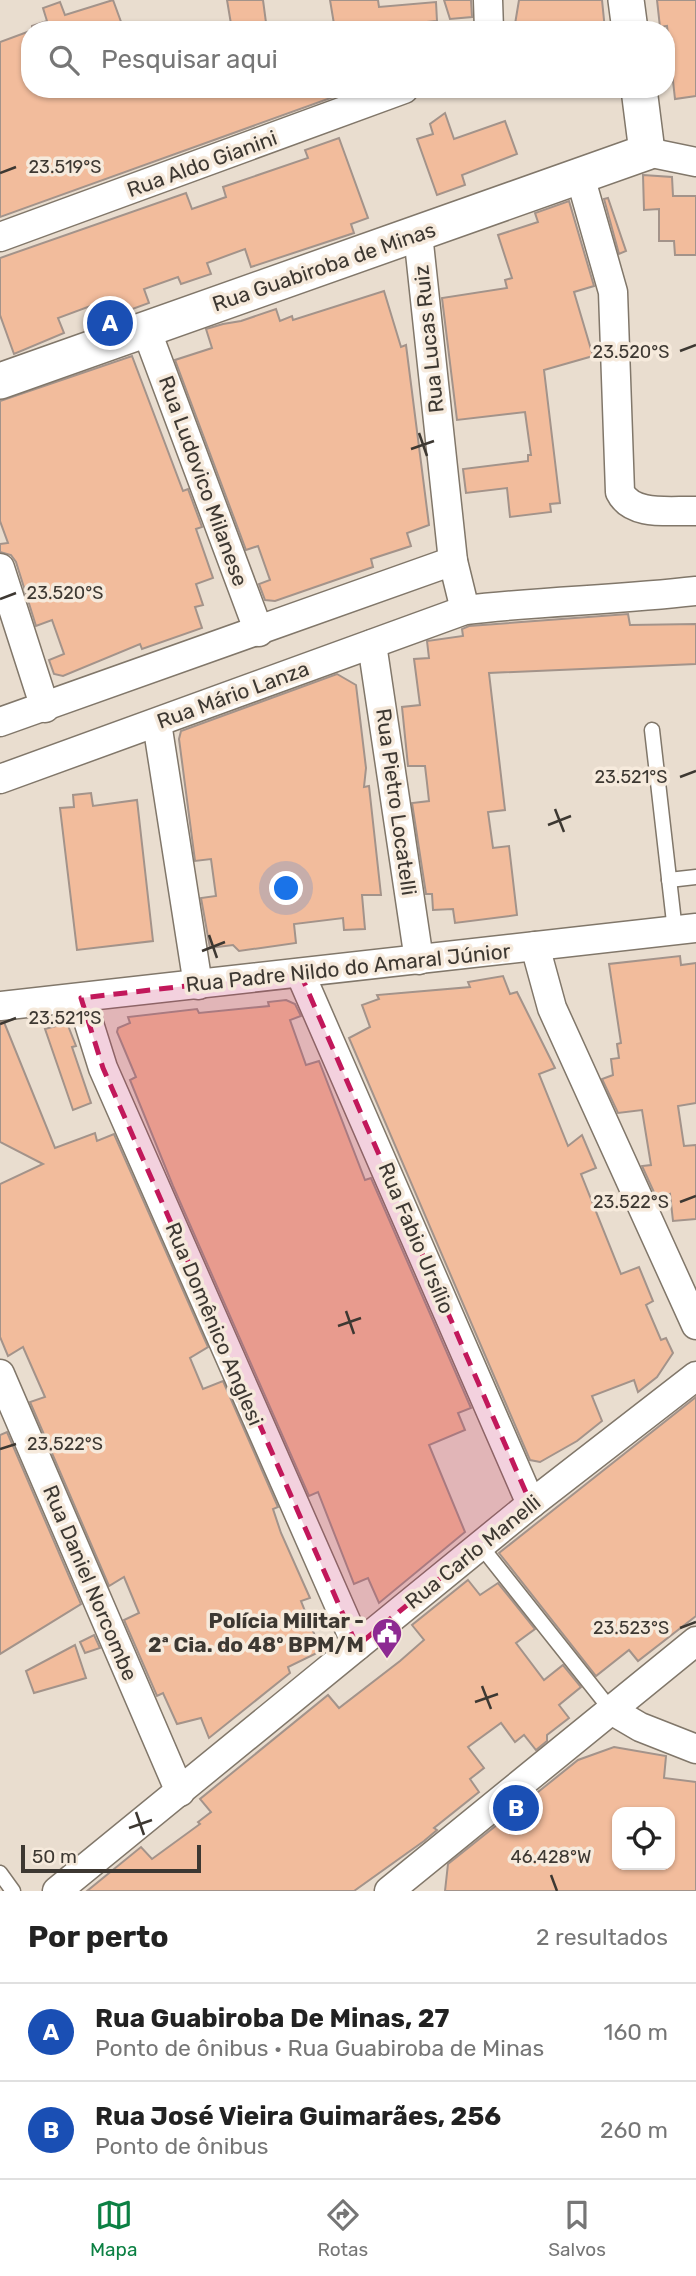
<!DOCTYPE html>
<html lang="pt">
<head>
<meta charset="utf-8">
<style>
	:root { --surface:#fff; --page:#f2f2f2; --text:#222; --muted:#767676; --line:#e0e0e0; --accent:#0b8043 }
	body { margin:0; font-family:Rubik,sans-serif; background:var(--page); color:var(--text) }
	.controls { position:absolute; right:21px; bottom:21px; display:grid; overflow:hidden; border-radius:14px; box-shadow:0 2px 5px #0004 }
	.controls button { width:63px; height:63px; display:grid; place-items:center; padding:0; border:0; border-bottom:2px solid var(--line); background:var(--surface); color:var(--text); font:35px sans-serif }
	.scale { position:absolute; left:21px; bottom:18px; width:180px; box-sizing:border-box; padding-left:7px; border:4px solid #3d3832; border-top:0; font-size:19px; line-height:24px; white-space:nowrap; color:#3d3832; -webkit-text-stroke:5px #f6eadc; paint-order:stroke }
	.you { position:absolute; left:287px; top:889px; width:24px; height:24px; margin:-18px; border:5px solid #fff; border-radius:50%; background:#1a73e8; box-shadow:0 0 0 10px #1a73e833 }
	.badge { display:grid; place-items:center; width:46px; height:46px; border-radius:50%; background:var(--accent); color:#fff; font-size:23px; font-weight:700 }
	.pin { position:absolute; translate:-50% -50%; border:4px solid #fff; box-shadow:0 2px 7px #0006 }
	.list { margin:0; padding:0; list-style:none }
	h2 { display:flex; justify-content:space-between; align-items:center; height:91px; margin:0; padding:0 28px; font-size:30px }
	h2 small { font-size:23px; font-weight:400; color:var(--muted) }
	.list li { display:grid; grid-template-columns:46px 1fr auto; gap:21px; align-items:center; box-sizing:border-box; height:98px; padding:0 28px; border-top:2px solid var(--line) }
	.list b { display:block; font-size:26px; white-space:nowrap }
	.list p { margin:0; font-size:23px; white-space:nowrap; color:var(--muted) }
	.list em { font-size:23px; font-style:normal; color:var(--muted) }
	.icon { flex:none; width:38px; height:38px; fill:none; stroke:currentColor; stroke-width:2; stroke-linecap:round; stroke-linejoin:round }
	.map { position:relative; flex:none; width:696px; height:1891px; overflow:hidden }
	.search { position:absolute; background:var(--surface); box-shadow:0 2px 5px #0004; left:21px; right:21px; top:21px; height:77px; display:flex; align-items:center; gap:18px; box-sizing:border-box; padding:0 24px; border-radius:28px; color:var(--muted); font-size:26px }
	.sheet { height:287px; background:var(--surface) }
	nav { display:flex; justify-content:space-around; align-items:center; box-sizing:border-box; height:98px; border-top:2px solid var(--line); background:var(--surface); font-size:19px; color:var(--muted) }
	nav a { display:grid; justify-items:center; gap:4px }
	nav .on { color:var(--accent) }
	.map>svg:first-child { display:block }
</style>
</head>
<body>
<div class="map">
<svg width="696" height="1891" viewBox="0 0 696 1891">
	<rect width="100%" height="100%" fill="#e9ddcf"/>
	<g fill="#f2bc9c" stroke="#a3938a" stroke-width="2" fill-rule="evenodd">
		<polygon points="113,0 124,30 32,30 32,26 47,21 43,8 60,2 65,15"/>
		<polygon points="227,0 263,0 267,30 232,30"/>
		<polygon points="330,0 378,0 379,7 436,2 437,21 386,26 387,30 335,30"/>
		<polygon points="444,0 471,0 472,17 450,19"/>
		<polygon points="519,0 602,0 605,30 514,30"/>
		<polygon points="657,0 696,0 696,96 675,99 667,26 660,27"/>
		<polygon points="30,31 30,89 350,91 0,217 0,42"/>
		<polygon points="445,113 454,139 505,121 517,154 462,175 465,185 437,195 417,139 433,134 430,124"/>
		<polygon points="339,138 368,218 351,224 354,233 251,267 245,249 207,263 211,274 181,284 178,277 144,289 149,303 116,315 111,303 94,309 93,305 58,318 64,333 14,354 0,315 0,258 186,193 192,209 226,197 223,187 308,158 305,150"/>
		<polygon points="643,175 672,177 673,196 696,196 696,255 675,255 674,241 659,241 659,209 644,210"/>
		<polygon points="608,198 626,251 619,254 604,199"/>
		<polygon points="569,201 594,286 574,292 593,356 544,370 560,503 550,504 551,512 510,517 507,488 466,493 463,469 528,461 528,455 531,455 525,412 457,420 442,298 507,288 505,280 512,278 498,235 538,222 535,213"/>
		<polygon points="384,291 401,347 406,345 429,525 407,533 411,546 371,559 373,567 275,601 265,600 259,584 270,580 258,546 246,550 175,360 212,348 206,329 223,324 241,321 276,309 280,321 292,316 293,320"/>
		<polygon points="132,356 183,491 188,489 202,527 196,529 213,578 196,584 203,605 195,607 202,628 142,649 140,644 63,676 54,674 49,660 64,654 52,620 36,626 16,562 11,555 0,552 0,544 8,543 0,521 0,401"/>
		<polygon points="628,614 630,625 696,624 696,664 489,673 505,810 488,812 493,848 509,846 517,915 455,923 453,909 433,910 432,894 426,894 412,803 429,801 427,783 425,766 408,766 402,707 420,705 414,659 429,658 427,641 463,636 462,629 469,626"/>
		<polygon points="337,674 356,685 366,768 364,787 369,786 381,895 362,895 365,929 344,930 343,918 294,924 296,943 239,951 233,945 210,948 201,898 216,896 211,859 195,861 179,739 181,731"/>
		<polygon points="91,793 93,806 137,800 153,941 77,950 60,808 74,807 73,795"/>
		<polygon points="680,956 681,965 696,963 696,1103 678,1106 684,1146 696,1145 696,1219 673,1221 670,1194 657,1199 642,1166 651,1165 642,1110 618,1113 602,1079 613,1075 611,1059 619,1058 617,1044 621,1043 609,964"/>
		<polygon points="503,976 510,994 517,992 555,1068 539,1074 568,1146 582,1135 596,1168 581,1174 621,1274 639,1267 653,1301 646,1305 661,1340 666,1338 673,1353 657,1377 638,1392 634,1380 592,1396 602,1421 577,1441 540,1462 530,1460 349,1038 370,1027 362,1005 379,999 377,995 470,987 468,982"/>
		<polygon points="286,1000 295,1004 301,1016 290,1020 306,1065 319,1061 365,1180 371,1178 471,1408 458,1413 465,1430 429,1445 465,1532 379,1603 368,1578 354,1584 318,1492 309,1496 173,1186 130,1080 136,1077 117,1032 118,1028 130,1023 128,1017 197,1009 199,1013 269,1006 268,1002"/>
		<polygon points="0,1022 4,1022 55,1148 95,1133 97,1141 114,1134 208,1347 190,1358 203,1389 223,1381 278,1507 273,1509 281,1533 310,1598 301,1601 321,1651 288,1667 290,1673 209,1738 201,1718 177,1724 163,1693 157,1696 124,1620 139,1613 124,1577 109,1586 30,1402 45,1397 23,1347 8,1356 0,1337 0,1184 43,1164 0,1142"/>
		<polygon points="67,1023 76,1046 72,1047 91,1103 73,1110 45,1029"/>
		<polygon points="696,1397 696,1616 638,1661 629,1650 596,1676 499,1553"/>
		<polygon points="7,1432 81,1604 0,1654 0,1435"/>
		<polygon points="468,1580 480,1595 498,1583 535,1629 516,1643 544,1680 563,1665 581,1687 559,1705 569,1718 547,1735 547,1741 536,1750 524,1735 515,1742 501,1723 468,1747 484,1768 470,1779 479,1792 434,1828 437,1830 424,1841 354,1891 87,1891 141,1847 152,1859 200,1824 198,1822 211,1812 200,1799 328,1695 339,1708 400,1661 424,1640 412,1625"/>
		<polygon points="94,1635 100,1648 85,1653 80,1642"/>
		<polygon points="75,1645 86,1678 34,1693 26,1671"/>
		<path d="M 614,1747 L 666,1756 L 664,1778 L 696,1782 L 696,1891 L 445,1891 L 448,1864 L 578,1760 ZM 617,1812 L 670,1812 L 670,1865 L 617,1865 Z"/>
	</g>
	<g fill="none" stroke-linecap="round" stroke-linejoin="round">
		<g stroke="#81776a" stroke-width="17">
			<g id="service">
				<polyline points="652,730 675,931"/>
				<polyline points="669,880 696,877"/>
				<polyline points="480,1545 611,1710"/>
				<polyline points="0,1873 13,1891"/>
			</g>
		</g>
		<g stroke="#81776a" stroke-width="31">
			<g id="minor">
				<polyline points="488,0 489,30"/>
				<polyline points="647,152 696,162"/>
				<path d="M 580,176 L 613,292 L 620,492 C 632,517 671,510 696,511"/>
				<polyline points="418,234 453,561 465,610"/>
				<polyline points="0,237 404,89"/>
				<polyline points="146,329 259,632"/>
				<polyline points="0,568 45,708"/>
				<polyline points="372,644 419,960"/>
				<polyline points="0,722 453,561"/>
				<polyline points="157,723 198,985"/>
				<path d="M 0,779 L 465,610 C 542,601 619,600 696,591"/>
				<polyline points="535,946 552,1008 696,1325"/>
				<polyline points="300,973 531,1504"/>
				<polyline points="81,998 103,1068 357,1646"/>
				<polyline points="0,1006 696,928"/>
				<polyline points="0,1374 180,1792"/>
				<polyline points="611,1710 640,1727 696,1749"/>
				<polyline points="57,1891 531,1504 696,1376"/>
				<polyline points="389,1891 696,1641"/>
			</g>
		</g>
		<g stroke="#81776a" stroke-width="38">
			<g id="tertiary">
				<polyline points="626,0 630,30"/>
				<polyline points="0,381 647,152 639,89"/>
			</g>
		</g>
		<use href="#service" stroke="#fff" stroke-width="14"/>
		<use href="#minor" stroke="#fff" stroke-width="28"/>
		<use href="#tertiary" stroke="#fff" stroke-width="35"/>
	</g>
	<path fill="#c2185b" fill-opacity="0.2" stroke="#c2185b" stroke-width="5" stroke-dasharray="14 9" stroke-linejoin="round" d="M 300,973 L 531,1504 L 357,1646 L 103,1068 L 81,998 Z"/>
	<path fill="none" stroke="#3d3832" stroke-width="2.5" d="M 0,173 L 16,167M 680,351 L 696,345M 419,433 L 427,456M 411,449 L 434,441M 0,599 L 16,593M 680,777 L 696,771M 555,809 L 564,832M 548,825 L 571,816M 209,935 L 217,958M 202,951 L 225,942M 0,1024 L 16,1018M 680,1202 L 696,1196M 346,1311 L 354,1334M 338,1326 L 361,1318M 0,1449 L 16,1444M 680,1628 L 696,1622M 482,1686 L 491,1709M 475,1702 L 498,1694M 136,1812 L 144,1835M 129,1828 L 152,1820M 551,1875 L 557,1891"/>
	<defs>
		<g id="civic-pin" transform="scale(1.575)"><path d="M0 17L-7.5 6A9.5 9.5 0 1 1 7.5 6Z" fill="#8d2a92" stroke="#f6eadc"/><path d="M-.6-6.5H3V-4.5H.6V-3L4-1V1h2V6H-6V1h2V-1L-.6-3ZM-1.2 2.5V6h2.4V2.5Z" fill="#fff"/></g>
	</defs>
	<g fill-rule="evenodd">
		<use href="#civic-pin" x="387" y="1633"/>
	</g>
	<g text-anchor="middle" stroke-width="7" stroke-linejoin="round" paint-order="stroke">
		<g font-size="21" fill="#3d3832" stroke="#f6eadc">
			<text transform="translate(202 164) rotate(-20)" y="7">Rua Aldo Gianini</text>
			<text transform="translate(324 267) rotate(-19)" y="7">Rua Guabiroba de Minas</text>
			<text transform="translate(429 339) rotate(-96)" y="7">Rua Lucas Ruiz</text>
			<text transform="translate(203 481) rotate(70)" y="7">Rua Ludovico Milanese</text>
			<text transform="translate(233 695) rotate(-20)" y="7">Rua Mário Lanza</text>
			<text transform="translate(396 802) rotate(82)" y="7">Rua Pietro Locatelli</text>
			<text transform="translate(348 968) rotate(-6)" y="7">Rua Padre Nildo do Amaral Júnior</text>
			<text transform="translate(416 1238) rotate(67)" y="7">Rua Fabio Ursílio</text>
			<text transform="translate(214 1324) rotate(67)" y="7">Rua Domênico Anglesi</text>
			<text transform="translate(473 1552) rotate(-39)" y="7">Rua Carlo Manelli</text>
			<text transform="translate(90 1583) rotate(67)" y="7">Rua Daniel Norcombe</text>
		</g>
		<g font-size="21" font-weight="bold" fill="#3d3832" stroke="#f6eadc" text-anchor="end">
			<text x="364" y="1628">Polícia Militar -<tspan x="364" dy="24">2ª Cia. do 48º BPM/M</tspan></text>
		</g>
	</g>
	<g font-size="18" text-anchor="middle" fill="#3d3832" stroke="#f6eadc" stroke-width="7" stroke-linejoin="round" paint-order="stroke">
		<text x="65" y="173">23.519°S</text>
		<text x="631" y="358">23.520°S</text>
		<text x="65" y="599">23.520°S</text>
		<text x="631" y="783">23.521°S</text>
		<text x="65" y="1024">23.521°S</text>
		<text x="631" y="1208">23.522°S</text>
		<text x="65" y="1450">23.522°S</text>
		<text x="631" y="1634">23.523°S</text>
		<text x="551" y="1863">46.428°W</text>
	</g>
</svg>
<div class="controls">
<button><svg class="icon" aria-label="locate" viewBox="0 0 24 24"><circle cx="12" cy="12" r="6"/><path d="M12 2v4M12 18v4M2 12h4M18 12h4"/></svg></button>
</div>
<div class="scale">50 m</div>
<div class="you"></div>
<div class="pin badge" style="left:110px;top:323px;background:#1a4fb4">A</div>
<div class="pin badge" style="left:516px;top:1808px;background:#1a4fb4">B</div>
<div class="search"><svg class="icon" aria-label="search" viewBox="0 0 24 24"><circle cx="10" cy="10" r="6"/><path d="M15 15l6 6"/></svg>Pesquisar aqui</div>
</div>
<section class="sheet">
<h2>Por perto<small>2 resultados</small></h2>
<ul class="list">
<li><span class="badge" style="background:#1a4fb4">A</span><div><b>Rua Guabiroba De Minas, 27</b><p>Ponto de ônibus · Rua Guabiroba de Minas</p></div><em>160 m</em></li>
<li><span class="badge" style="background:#1a4fb4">B</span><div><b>Rua José Vieira Guimarães, 256</b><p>Ponto de ônibus</p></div><em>260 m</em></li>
</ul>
</section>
<nav>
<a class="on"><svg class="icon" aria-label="map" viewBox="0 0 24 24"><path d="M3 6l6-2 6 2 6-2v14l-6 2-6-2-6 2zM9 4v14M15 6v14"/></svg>Mapa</a>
<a><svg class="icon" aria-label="directions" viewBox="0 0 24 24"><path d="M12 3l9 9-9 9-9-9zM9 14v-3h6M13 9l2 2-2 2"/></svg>Rotas</a>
<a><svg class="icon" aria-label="saved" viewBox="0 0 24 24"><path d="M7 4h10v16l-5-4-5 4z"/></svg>Salvos</a>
</nav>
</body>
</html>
